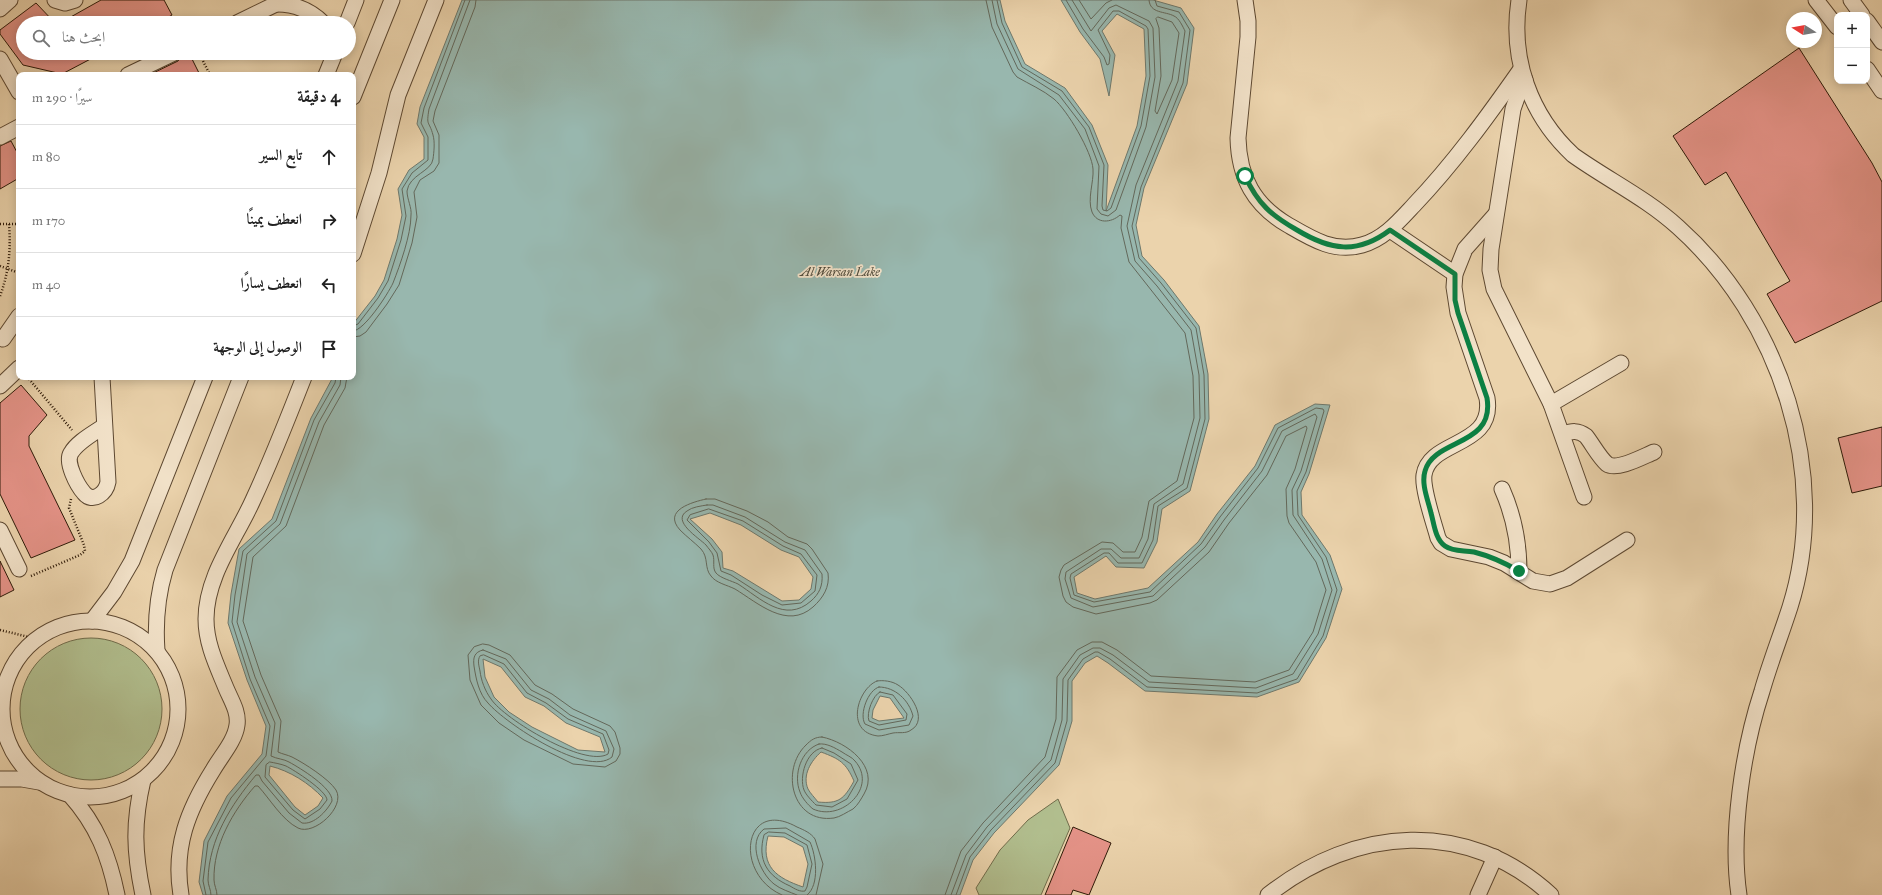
<!DOCTYPE html>
<html lang="ar">
<head>
<meta charset="utf-8">
<style>
	:root { --surface:#fff; --page:#f2f2f2; --text:#222; --muted:#767676; --line:#e0e0e0 }
	body { margin:0; font-family:"IM FELL Great Primer",Amiri,serif; background:var(--page); color:var(--text); direction:rtl }
	.controls { position:absolute; right:12px; top:12px; display:grid; overflow:hidden; border-radius:8px; box-shadow:0 2px 10px #0003 }
	.controls button { width:36px; height:36px; display:grid; place-items:center; padding:0; border:0; border-bottom:1px solid var(--line); background:var(--surface); color:var(--text); font:20px sans-serif }
	.compass { position:absolute; left:1786px; top:12px; width:36px; height:36px; border-radius:50%; background:var(--surface); box-shadow:0 2px 10px #0003; rotate:281deg }
	.stop { position:absolute; width:12px; height:12px; margin:-9px; border:3px solid #0b8043; border-radius:50%; background:#fff }
	.stop.end { background:#0b8043; border-color:#fff; box-shadow:0 1px 4px #0008 }
	.list { margin:0; padding:0; list-style:none }
	h2 { display:flex; justify-content:space-between; align-items:center; height:52px; margin:0; padding:0 16px; font-size:17px }
	h2 small { font-size:13px; font-weight:400; color:var(--muted) }
	.list li { display:grid; grid-template-columns:26px 1fr auto; gap:12px; align-items:center; box-sizing:border-box; height:64px; padding:0 16px; border-top:1px solid var(--line) }
	.list b { display:block; font-size:15px; white-space:nowrap }
	.list em { font-size:13px; font-style:normal; color:var(--muted) }
	.icon { flex:none; width:22px; height:22px; fill:none; stroke:currentColor; stroke-width:2; stroke-linecap:round; stroke-linejoin:round }
	.map { position:relative; flex:none; width:1882px; height:895px; overflow:hidden; direction:ltr }
	.search { position:absolute; background:var(--surface); box-shadow:0 2px 10px #0003; left:16px; top:16px; width:340px; height:44px; display:flex; align-items:center; gap:10px; box-sizing:border-box; padding:0 14px; border-radius:22px; color:var(--muted); font-size:15px }
	.panel { position:absolute; background:var(--surface); box-shadow:0 2px 10px #0003; left:16px; top:72px; width:340px; height:308px; border-radius:8px; direction:rtl }
	.map>svg:first-child { display:block }
</style>
</head>
<body>
<div class="map">
<svg width="1882" height="895" viewBox="0 0 1882 895">
	<rect width="100%" height="100%" fill="#ebd3ac"/>
	<filter id="stains"><feTurbulence type="fractalNoise" baseFrequency=".005" numOctaves="4"/><feColorMatrix values="0 0 0 0 .2 0 0 0 0 .09 0 0 0 0 .02 0 0 0 .5 -.17"/></filter>
	<radialGradient id="worn" r=".72"><stop offset=".6" stop-color="#630" stop-opacity="0"/><stop offset="1" stop-color="#630" stop-opacity=".3"/></radialGradient>
	<g fill="#b1be8e" stroke="#706c4b">
		<circle cx="91" cy="709" r="71"/>
		<polygon points="1058,799 1070,828 1041,895 979,895 976,888 1000,850 1028,820"/>
	</g>
	<path fill="#98b7ae" stroke="#6e786c" fill-rule="evenodd" d="M 462,0 L 1000,0 L 1005,21 L 1025,64 L 1065,88 L 1092,125 L 1108,165 L 1106,211 L 1137,126 L 1146,76 L 1144,29 L 1117,14 L 1102,31 L 1115,55 L 1109,96 L 1100,59 L 1080,32 L 1061,0 L 1153,0 L 1181,8 L 1194,28 L 1187,84 L 1144,188 L 1136,225 L 1142,256 L 1164,280 L 1199,326 L 1208,374 L 1209,419 L 1190,491 L 1162,509 L 1157,542 L 1144,568 L 1116,567 L 1106,556 L 1074,577 L 1077,593 L 1095,599 L 1148,588 L 1198,542 L 1217,514 L 1255,466 L 1275,425 L 1315,404 L 1330,405 L 1309,474 L 1301,492 L 1302,515 L 1330,555 L 1342,589 L 1326,638 L 1299,682 L 1257,697 L 1145,691 L 1108,663 L 1097,656 L 1085,663 L 1072,681 L 1072,721 L 1059,765 L 994,833 L 973,860 L 960,895 L 203,895 L 199,882 L 204,841 L 227,796 L 262,754 L 266,726 L 247,680 L 228,623 L 231,594 L 239,549 L 272,519 L 311,418 L 333,377 L 353,377 L 353,324 L 375,296 L 384,280 L 397,239 L 402,215 L 398,189 L 409,170 L 424,159 L 424,137 L 417,124 L 420,107 ZM 710,513 L 741,525 L 781,550 L 799,557 L 813,577 L 811,589 L 799,600 L 782,601 L 733,571 L 723,568 L 722,552 L 712,539 L 690,519 ZM 483,659 L 501,667 L 525,697 L 544,706 L 566,723 L 600,737 L 605,752 L 578,750 L 532,727 L 509,712 L 494,697 L 485,677 ZM 880,696 L 890,698 L 904,718 L 879,721 L 872,718 L 873,710 ZM 821,752 C 840,759 846,763 854,781 C 844,799 839,804 818,802 C 815,798 810,793 808,789 C 802,775 811,761 821,752 ZM 270,766 C 290,771 309,783 323,798 L 318,806 L 305,815 L 295,807 L 269,775 ZM 768,836 L 784,837 L 803,847 L 808,864 L 803,887 C 777,878 760,867 768,836 Z"/>
	<g fill="none" stroke-linecap="round" stroke-linejoin="round">
		<g stroke="#63685b" stroke-width="1">
			<polyline points="992,0 997,24 1018,69 1059,95 1085,129 1099,166 1097,209 1101,214 1108,216 1116,210 1146,127 1155,77 1153,28 1149,21 1116,5 1109,8 1091,31 1072,0"/>
			<polyline points="997,0 1002,23 1022,67 1062,91 1089,127 1104,165 1102,206 1103,210 1107,211 1111,208 1141,126 1150,76 1148,29 1146,26 1119,11 1113,11 1098,30 1110,55 1109,64 1107,65 1104,57 1083,29 1066,0"/>
			<polyline points="1079,0 1091,19 1106,3 1112,0"/>
			<polygon points="1158,17 1172,22 1179,33 1172,80 1157,114 1155,111 1161,76 1159,28 1156,19"/>
			<polyline points="353,326 358,324 378,298 388,281 401,240 406,216 402,189 412,173 428,160 428,137 421,123 424,108 465,0"/>
			<path d="M 353,331 C 364,331 388,294 393,283 C 400,265 411,235 411,215 C 412,208 407,199 407,191 C 409,175 432,171 433,159 C 434,152 435,142 433,135 C 429,120 426,127 429,109 L 470,0"/>
			<polyline points="353,337 360,336 366,332 387,304 399,285 412,243 417,217 414,192 420,180 434,171 439,163 439,135 433,121 435,111 475,7 476,0"/>
			<path d="M 706,499 L 715,499 L 747,511 L 768,522 L 788,537 L 807,544 L 812,549 L 828,573 C 830,587 823,598 813,607 C 787,630 758,603 735,589 C 727,585 716,583 711,576 C 704,568 709,558 701,549 C 694,542 687,537 680,530 C 662,510 693,502 706,499 Z"/>
			<path d="M 707,505 L 713,505 L 745,517 L 785,542 L 805,550 L 822,574 C 823,586 819,594 811,601 C 785,624 760,598 738,584 C 732,581 720,578 716,573 C 712,568 715,561 713,555 C 712,552 708,548 706,545 C 699,538 671,521 687,511 C 692,507 701,506 707,505 Z"/>
			<polygon points="709,509 743,521 783,546 801,554 817,575 815,591 801,603 782,605 762,595 731,575 721,571 717,553 709,542 687,520 690,515"/>
			<polygon points="483,644 489,645 510,655 535,685 552,694 573,709 610,726 615,732 620,748 620,754 616,761 605,767 573,764 524,740 499,723 481,705 470,680 468,655 474,647"/>
			<path d="M 483,650 L 506,659 L 531,690 L 549,699 L 570,715 L 606,731 L 614,749 L 612,757 C 587,778 505,723 488,703 C 479,694 476,679 474,666 C 473,658 474,652 483,650 Z"/>
			<path d="M 484,655 L 504,664 L 527,693 L 546,703 L 568,719 L 603,734 L 609,750 L 608,754 C 585,768 504,719 491,699 C 485,691 481,680 480,671 C 479,666 477,660 480,656 Z"/>
			<path d="M 877,681 C 883,680 892,681 898,685 C 910,692 929,720 911,730 C 906,734 899,732 893,733 C 888,734 883,736 878,736 C 844,732 858,688 877,681 Z"/>
			<path d="M 879,687 C 895,687 909,700 913,716 L 909,725 L 879,730 L 865,724 C 859,714 868,690 879,687 Z"/>
			<path d="M 880,692 L 893,695 L 907,714 L 906,720 L 879,725 L 869,721 C 866,713 873,695 880,692 Z"/>
			<path d="M 822,737 C 847,742 880,767 864,794 C 861,799 858,805 853,809 C 847,812 840,817 834,818 C 792,824 780,770 806,745 C 811,740 815,737 822,737 Z"/>
			<path d="M 819,744 C 827,743 835,748 842,752 C 846,755 852,757 855,761 C 878,787 842,822 813,809 C 808,805 802,798 800,792 C 793,775 801,750 819,744 Z"/>
			<path d="M 822,748 L 834,753 L 851,764 L 858,780 L 847,799 L 832,807 L 816,805 C 812,801 806,795 804,790 C 799,777 806,751 822,748 Z"/>
			<path d="M 270,762 C 275,763 281,764 286,766 C 294,770 327,791 327,800 L 320,809 L 305,819 L 293,810 L 265,777 L 266,765 Z"/>
			<path d="M 769,832 L 785,833 L 807,845 L 812,864 L 807,887 L 805,891 C 800,892 795,889 790,886 C 767,876 757,860 764,835 Z"/>
			<polyline points="206,895 203,881 208,842 231,798 266,756 270,726 250,679 232,622 235,595 243,551 276,521 314,420 335,383 336,377"/>
			<path d="M 211,895 C 211,890 208,885 208,880 C 209,839 231,805 256,775 L 259,775 L 262,781 L 289,813 L 302,823 C 314,825 327,811 332,801 C 333,788 300,768 289,762 C 284,759 277,759 271,756 L 275,723 L 255,677 L 237,622 L 247,554 L 280,524 L 319,422 L 340,385 L 341,377"/>
			<path d="M 217,895 C 217,890 214,885 214,880 C 213,845 233,811 255,786 L 258,786 C 270,799 282,820 298,828 C 314,836 346,807 336,790 C 329,779 304,763 292,757 C 288,755 282,754 278,752 L 281,721 L 261,675 L 243,621 L 253,557 L 286,526 L 324,425 L 345,388 L 347,377"/>
			<path d="M 782,895 C 733,874 743,797 797,827 C 804,830 811,833 815,839 L 823,864 L 816,895"/>
			<path d="M 797,895 C 790,892 780,889 774,884 C 760,873 747,842 764,829 L 786,828 L 810,842 C 816,855 820,885 807,895"/>
			<path d="M 945,895 L 961,851 L 983,823 L 1045,757 L 1056,719 L 1057,677 L 1077,650 L 1092,642 L 1102,642 L 1117,650 L 1151,676 L 1255,682 L 1289,670 L 1313,632 L 1326,590 L 1316,562 L 1289,523 L 1287,516 L 1286,489 L 1295,469 L 1307,428 L 1306,426 L 1286,436 L 1267,475 L 1229,523 L 1209,552 L 1157,600 L 1150,603 L 1096,614 L 1073,607 L 1066,602 L 1063,596 L 1059,577 L 1061,570 L 1064,565 L 1102,542 L 1113,543 L 1123,552 L 1135,552 L 1142,537 L 1149,501 L 1177,481 L 1194,418 L 1193,376 L 1185,333 L 1129,262 L 1121,228 L 1122,216 L 1120,215 C 1111,223 1097,224 1092,212 C 1087,199 1094,182 1093,169 C 1092,152 1067,110 1054,99 C 1043,90 1029,84 1017,77 L 1013,72 L 992,27 L 986,0"/>
			<path d="M 951,895 L 966,855 L 987,827 L 1051,760 L 1062,720 L 1063,679 L 1080,655 L 1093,648 L 1100,648 L 1113,655 L 1149,682 L 1256,688 L 1293,674 L 1318,634 L 1332,590 L 1322,559 L 1293,515 L 1292,490 L 1301,471 L 1317,417 L 1315,414 L 1282,431 L 1262,471 L 1224,520 L 1205,547 L 1153,596 L 1093,607 L 1071,598 L 1065,579 L 1066,572 L 1101,549 L 1111,549 L 1121,558 L 1139,558 L 1148,539 L 1154,504 L 1183,484 L 1200,418 L 1199,375 L 1191,330 L 1157,286 L 1135,261 L 1127,226 L 1136,185 L 1178,81 L 1185,31 C 1183,27 1179,18 1174,16 C 1165,11 1150,14 1149,0"/>
			<polyline points="956,895 970,857 991,830 1055,763 1067,721 1068,680 1083,659 1095,652 1098,652 1110,659 1147,687 1257,693 1297,679 1323,636 1337,590 1326,557 1298,515 1297,491 1306,472 1324,411 1323,409 1316,408 1278,428 1258,468 1220,517 1201,544 1150,592 1094,602 1074,595 1070,578 1071,574 1104,553 1109,553 1118,563 1142,563 1153,540 1158,506 1187,488 1205,419 1204,375 1196,328 1161,283 1139,258 1132,226 1141,187 1183,83 1190,30 1179,12 1157,6 1155,0"/>
		</g>
	</g>
	<g fill="#e59388" stroke="#2e1a08">
		<polygon points="101,0 164,0 172,15 158,23 60,23"/>
		<polygon points="36,3 55,23 23,23 23,53 102,53 62,74 23,65 0,34 0,30"/>
		<polygon points="1799,48 1872,163 1882,182 1882,301 1795,343 1767,294 1790,281 1726,172 1705,185 1673,136"/>
		<polygon points="189,53 200,75 149,75 178,61 182,55"/>
		<polygon points="11,141 19,156 19,178 0,189 0,146"/>
		<polygon points="21,385 47,415 29,436 29,446 75,540 31,558 0,494 0,403"/>
		<polygon points="1882,427 1882,486 1852,493 1838,438"/>
		<polygon points="0,561 14,590 0,597"/>
		<polygon points="1073,827 1111,843 1089,895 1073,890 1071,895 1045,895"/>
	</g>
	<g fill="none" stroke-linecap="round" stroke-linejoin="round">
		<g stroke="#5d4831" stroke-width="17">
			<g id="minor">
				<polyline points="55,0 65,3 75,0"/>
				<path d="M 1245,0 L 1248,21 L 1248,37 L 1238,138 C 1239,178 1254,205 1288,225 C 1312,239 1334,253 1362,245 C 1384,239 1399,221 1414,205 C 1454,163 1488,116 1521,69"/>
				<path d="M 1519,0 C 1510,59 1530,115 1573,155 C 1608,180 1646,198 1678,227 C 1780,318 1832,474 1790,607 C 1781,635 1770,663 1762,691 C 1743,749 1730,834 1739,895"/>
				<polyline points="1816,0 1837,27"/>
				<polyline points="1851,0 1862,15"/>
				<path d="M 277,4 C 296,4 310,10 323,23"/>
				<polyline points="0,9 10,0"/>
				<polyline points="1867,21 1882,42"/>
				<polyline points="237,23 284,0"/>
				<polyline points="347,23 356,0"/>
				<polyline points="0,59 19,92"/>
				<polyline points="1867,69 1882,91"/>
				<polyline points="128,75 174,53"/>
				<polyline points="326,75 335,53"/>
				<polyline points="1525,80 1520,89 1513,109 1491,249 1490,270 1494,289 1551,404 1584,497"/>
				<polyline points="353,97 392,0"/>
				<polyline points="0,137 19,127"/>
				<path d="M 1496,214 L 1465,249 L 1455,274 L 1454,287 L 1458,313 L 1487,398 C 1495,448 1429,439 1424,475 C 1422,489 1434,523 1438,538 L 1441,543 L 1451,549 L 1489,557 L 1504,563 L 1533,581 L 1550,584 L 1567,578 L 1627,540"/>
				<polyline points="1390,230 1455,274"/>
				<polyline points="353,254 379,173 398,95 436,0"/>
				<polyline points="3,339 19,316"/>
				<path d="M 102,377 L 108,482 C 106,493 93,504 84,493 C 77,485 65,462 71,453 C 77,442 94,433 104,426"/>
				<polyline points="0,386 19,368"/>
				<polyline points="1551,404 1621,363"/>
				<path d="M 1563,434 C 1572,431 1578,430 1586,436 C 1593,445 1599,457 1607,464 C 1617,471 1644,456 1654,452"/>
				<path d="M 1502,489 C 1514,516 1519,542 1519,571"/>
				<polyline points="0,530 19,569"/>
				<circle cx="90" cy="709" r="88"/>
				<polyline points="92,621 114,592 132,561 205,377"/>
				<path d="M 157,651 C 155,623 157,597 165,570 L 241,377"/>
				<polyline points="0,779 22,779 39,782"/>
				<path d="M 70,795 C 97,825 109,856 117,895"/>
				<path d="M 143,895 C 134,852 133,823 143,780"/>
				<path d="M 181,895 C 173,847 188,810 213,770 C 221,756 235,741 237,725 C 239,712 231,700 226,688 C 217,666 206,644 206,619 C 206,576 236,538 253,500 C 272,459 288,418 304,377"/>
				<path d="M 1268,895 C 1355,826 1467,818 1551,895"/>
				<polyline points="1478,895 1495,857"/>
			</g>
		</g>
		<g stroke="#2e1a08" stroke-width="2.5" stroke-dasharray="1 2" stroke-linecap="butt">
			<polyline points="199,53 210,75"/>
			<polyline points="0,224 19,224"/>
			<polyline points="0,266 19,273"/>
			<path d="M 0,296 C 9,272 11,249 9,224"/>
			<polyline points="29,379 72,430"/>
			<polyline points="31,576 80,555 85,551 84,545 69,508 71,499"/>
			<polyline points="0,630 37,639"/>
		</g>
		<use href="#minor" stroke="#f2e2c9" stroke-width="15"/>
	</g>
	<g fill="none" stroke-linecap="round" stroke-linejoin="round">
		<path stroke="#0b8043" stroke-width="5" d="M 1245,176 C 1258,204 1271,215 1297,230 C 1330,250 1357,255 1390,230 L 1455,274 L 1455,300 L 1458,313 L 1487,398 C 1495,447 1434,438 1425,471 C 1421,484 1428,500 1431,513 C 1434,523 1435,539 1445,546 C 1453,552 1464,550 1474,552 C 1490,556 1505,563 1519,571"/>
	</g>
	<g text-anchor="middle" stroke-width="3.5" stroke-linejoin="round" paint-order="stroke">
		<g font-size="12" font-style="italic" fill="#4e493a" stroke="#f2e2c9">
			<text x="840" y="276">Al Warsan Lake</text>
		</g>
	</g>
	<rect width="100%" height="100%" filter="url(#stains)"/>
	<rect width="100%" height="100%" fill="url(#worn)"/>
</svg>
<div class="controls">
<button>+</button>
<button>−</button>
</div>
<svg class="compass" viewBox="-18 -18 36 36"><path d="M0-13l5 13h-10z" fill="#e53935"/><path d="M0 13l5-13h-10z" fill="#767676"/></svg>
<div class="stop" style="left:1245px;top:176px"></div>
<div class="stop end" style="left:1519px;top:571px"></div>
<div class="search"><svg class="icon" aria-label="search" viewBox="0 0 24 24"><circle cx="10" cy="10" r="6"/><path d="M15 15l6 6"/></svg>ابحث هنا</div>
<section class="panel">
<h2>4 دقيقة<small>سيرًا · 290 m</small></h2>
<ul class="list">
<li><svg class="icon" aria-label="ahead" viewBox="0 0 24 24"><path d="M12 20V5M6 11l6-6 6 6"/></svg><div><b>تابع السير</b></div><em>80 m</em></li>
<li><svg class="icon" aria-label="right" viewBox="0 0 24 24"><path d="M7 20v-9h11M14 6l5 5-5 5"/></svg><div><b>انعطف يمينًا</b></div><em>170 m</em></li>
<li><svg class="icon" aria-label="left" viewBox="0 0 24 24"><path d="M17 20v-9H6M10 6l-5 5 5 5"/></svg><div><b>انعطف يسارًا</b></div><em>40 m</em></li>
<li><svg class="icon" aria-label="arrive" viewBox="0 0 24 24"><path d="M6 21V4h12l-3 4 3 4H6"/></svg><div><b>الوصول إلى الوجهة</b></div></li>
</ul>
</section>
</div>
</body>
</html>
